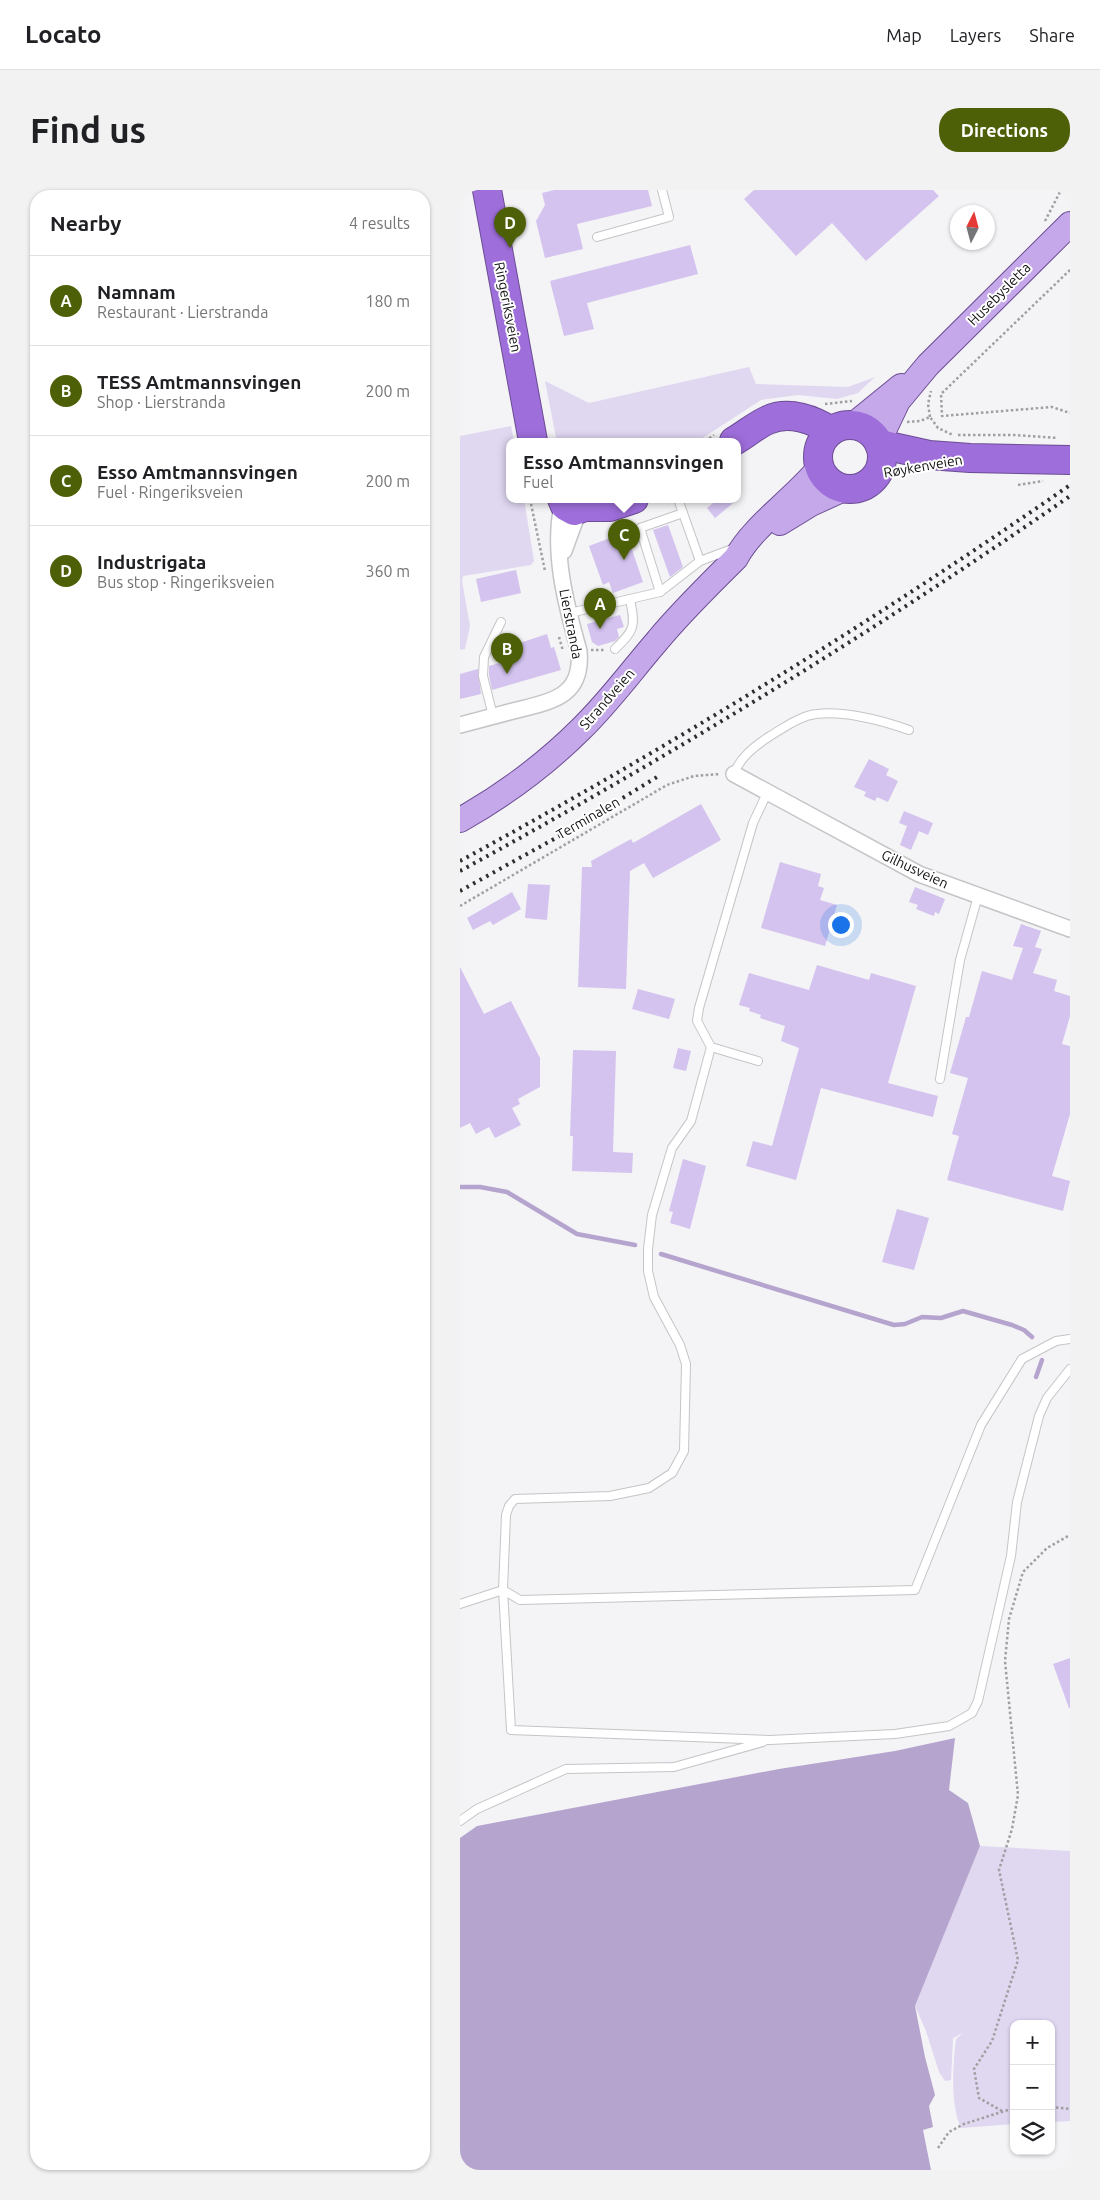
<!DOCTYPE html>
<html lang="en">
<head>
<meta charset="utf-8">
<style>
	:root { --surface:#fff; --page:#f2f2f2; --text:#202124; --muted:#757577; --line:#e0e0e0; --accent:#4d6007 }
	body { margin:0; font-family:Ubuntu,sans-serif; background:var(--page); color:var(--text) }
	.controls { position:absolute; right:15px; bottom:15px; display:grid; overflow:hidden; border-radius:10px; box-shadow:0 1px 4px #0004 }
	.controls button { width:45px; height:45px; display:grid; place-items:center; padding:0; border:0; border-bottom:1px solid var(--line); background:var(--surface); color:var(--text); font:25px sans-serif }
	.compass { position:absolute; left:490px; top:15px; width:45px; height:45px; border-radius:50%; background:var(--surface); box-shadow:0 1px 4px #0004; rotate:6deg }
	.you { position:absolute; left:380px; top:734px; width:18px; height:18px; margin:-12px; border:4px solid #fff; border-radius:50%; background:#1a73e8; box-shadow:0 0 0 8px #1a73e833 }
	.badge { display:grid; place-items:center; width:32px; height:32px; border-radius:50%; background:var(--accent); color:#fff; font-size:16px; font-weight:700 }
	.pin { position:absolute; translate:-50% -41px; filter:drop-shadow(0 1px 2px #0008) }
	.pin::after { content:''; position:absolute; top:26px; width:18px; height:15px; background:inherit; clip-path:polygon(0 0,100% 0,50% 100%) }
	.popup { position:absolute; left:46px; top:248px; width:235px; height:65px; box-sizing:border-box; display:grid; place-content:center; border-radius:10px; background:var(--surface); filter:drop-shadow(0 1px 4px #0005); font-size:16px; white-space:nowrap; color:var(--muted) }
	.popup b { font-size:19px; color:var(--text) }
	.popup::after { content:''; position:absolute; left:50%; top:100%; margin-left:-10px; border:10px solid transparent; border-top-color:var(--surface) }
	.list { margin:0; padding:0; list-style:none }
	h2 { display:flex; justify-content:space-between; align-items:center; height:65px; margin:0; padding:0 20px; font-size:21px }
	h2 small { font-size:16px; font-weight:400; color:var(--muted) }
	.list li { display:grid; grid-template-columns:32px 1fr auto; gap:15px; align-items:center; box-sizing:border-box; height:90px; padding:0 20px; border-top:1px solid var(--line) }
	.list b { display:block; font-size:19px; white-space:nowrap }
	.list p { margin:0; font-size:16px; white-space:nowrap; color:var(--muted) }
	.list em { font-size:16px; font-style:normal; color:var(--muted) }
	.icon { flex:none; width:28px; height:28px; fill:none; stroke:currentColor; stroke-width:2; stroke-linecap:round; stroke-linejoin:round }
	.map { position:relative; flex:none; width:610px; height:1980px; overflow:hidden; border-radius:20px }
	header { display:flex; align-items:center; gap:30px; box-sizing:border-box; height:70px; padding:0 25px; background:var(--surface); border-bottom:1px solid var(--line) }
	header strong { font-size:24px }
	nav { display:flex; gap:28px; margin-inline-start:auto; font-size:18px }
	.intro { display:flex; align-items:center; justify-content:space-between; box-sizing:border-box; height:120px; padding:0 30px }
	h1 { margin:0; font-size:35px }
	.button { padding:12px 22px; border-radius:20px; background:var(--accent); color:#fff; font-size:18px; font-weight:700 }
	main { display:flex; gap:30px; padding:0 30px }
	aside { flex:1; background:var(--surface); border-radius:20px; box-shadow:0 1px 4px #0004 }
	.map>svg:first-child { display:block }
</style>
</head>
<body>
<header>
<strong>Locato</strong>
<nav><a>Map</a><a>Layers</a><a>Share</a></nav>
</header>
<div class="intro"><h1>Find us</h1><a class="button">Directions</a></div>
<main>
<aside>
<h2>Nearby<small>4 results</small></h2>
<ul class="list">
<li><span class="badge">A</span><div><b>Namnam</b><p>Restaurant · Lierstranda</p></div><em>180 m</em></li>
<li><span class="badge">B</span><div><b>TESS Amtmannsvingen</b><p>Shop · Lierstranda</p></div><em>200 m</em></li>
<li><span class="badge">C</span><div><b>Esso Amtmannsvingen</b><p>Fuel · Ringeriksveien</p></div><em>200 m</em></li>
<li><span class="badge">D</span><div><b>Industrigata</b><p>Bus stop · Ringeriksveien</p></div><em>360 m</em></li>
</ul>
</aside>
<div class="map">
<svg width="610" height="1980" viewBox="0 0 610 1980">
	<rect width="100%" height="100%" fill="#f4f3f6"/>
	<g fill="#e0d7f1">
		<polygon points="289,177 296,194 388,197 415,187 398,203 377,209 338,205 301,210 238,251 100,251 96,247 85,191 129,213"/>
		<polygon points="51,236 54,251 50,251 50,309 64,309 74,371 71,375 3,386 2,391 10,436 5,459 0,460 0,246"/>
		<path d="M 520,1656 L 610,1661 L 610,1931 L 591,1932 L 591,1834 L 554,1834 L 554,1934 L 501,1938 C 490,1914 493,1875 496,1849 L 503,1843 L 493,1848 L 491,1890 L 485,1891 L 479,1882 L 466,1841 L 455,1816 Z"/>
	</g>
	<polygon fill="#b5a5ce" points="495,1548 489,1600 508,1613 520,1656 455,1816 465,1867 475,1905 469,1916 473,1937 463,1940 471,1980 0,1980 0,1648 17,1636 319,1579 435,1561"/>
	<g fill="none" stroke-linecap="round" stroke-linejoin="round">
		<g stroke="#b5a5ce" stroke-width="4.5">
			<polyline points="0,997 20,997 47,1002 117,1044 175,1055"/>
			<polyline points="201,1064 434,1135 445,1134 462,1127 481,1128 503,1121 552,1135 564,1140 572,1147"/>
			<polyline points="576,1187 582,1170"/>
		</g>
	</g>
	<g fill="#d3c3ee">
		<polygon points="94,0 188,0 192,16 117,34 123,59 85,68 76,31 85,15 82,3"/>
		<polygon points="294,0 473,0 479,6 406,71 372,33 336,66 284,9"/>
		<polygon points="230,55 238,84 127,113 134,139 104,146 90,91"/>
		<polygon points="258,309 278,309 255,328 247,318"/>
		<polygon points="208,335 223,377 210,387 193,340"/>
		<polygon points="166,342 183,392 153,403 149,392 143,395 129,356"/>
		<polygon points="56,380 61,403 21,412 16,389"/>
		<polygon points="160,425 164,437 157,439 159,447 155,451 138,456 132,452 127,434"/>
		<polygon points="87,444 91,458 94,457 101,480 32,500 29,485 29,476 54,469 51,456"/>
		<polygon points="18,479 21,504 0,509 0,484"/>
		<polygon points="409,569 429,579 426,585 438,591 428,612 417,607 415,611 404,606 406,602 394,597"/>
		<polygon points="241,614 261,650 193,688 184,673 170,681 166,799 118,797 122,677 132,677 131,671 171,649 173,653"/>
		<polygon points="444,621 473,633 468,645 459,641 451,660 440,655 447,636 439,633"/>
		<polygon points="320,672 361,684 358,696 364,698 360,710 377,715 365,756 301,738"/>
		<polygon points="68,694 90,695 87,730 65,728"/>
		<polygon points="455,697 485,709 479,724 475,722 474,726 471,725 456,719 458,715 449,712"/>
		<polygon points="52,702 61,719 33,735 30,731 13,740 7,728"/>
		<polygon points="561,734 581,741 575,757 582,759 573,783 597,790 594,801 610,806 610,826 602,854 610,856 610,924 592,986 610,991 603,1021 487,990 499,946 492,944 508,888 490,883 506,827 509,827 522,781 552,790 563,758 553,756"/>
		<polygon points="357,775 409,790 411,783 456,796 428,893 478,906 473,927 361,898 336,990 286,976 293,951 312,956 339,858 321,851 325,836 300,828 301,825 289,821 290,818 279,815 289,783 349,800"/>
		<polygon points="0,777 24,824 51,811 80,868 80,897 58,909 60,914 52,918 61,935 35,948 29,937 16,944 10,933 0,938"/>
		<polygon points="178,799 215,809 209,829 172,819"/>
		<polygon points="218,858 231,861 226,881 213,878"/>
		<polygon points="113,860 156,861 153,962 173,963 172,983 112,981 113,946 110,946"/>
		<polygon points="223,969 246,976 230,1039 210,1033 213,1022 209,1021"/>
		<polygon points="437,1019 469,1028 454,1080 422,1072"/>
		<polygon points="610,1468 610,1518 609,1518 593,1474"/>
	</g>
	<g fill="none" stroke-linecap="round" stroke-linejoin="round">
		<g stroke="#c5c4c7" stroke-width="10">
			<g id="lane">
				<polyline points="137,47 209,27 202,0"/>
				<polyline points="218,309 240,371"/>
				<polyline points="200,402 240,371 275,358"/>
				<polyline points="110,423 200,402 180,338 223,323"/>
				<path d="M 155,459 C 176,439 175,436 170,409"/>
				<polyline points="33,526 23,486 24,467 41,432"/>
				<path d="M 274,584 C 280,567 295,556 310,546 C 322,539 334,530 347,526 C 376,518 421,530 449,540"/>
				<polyline points="251,857 231,931 212,958 192,1025 188,1059 188,1081 194,1107 220,1155 226,1174 224,1261 212,1283 189,1298 150,1306 55,1309 49,1316 46,1325 43,1400 51,1540 310,1550 435,1544 489,1536 512,1523 518,1511 551,1366 557,1312 579,1226 587,1208 610,1179"/>
				<polyline points="298,871 251,857 237,831 239,818 293,633 308,601"/>
				<polyline points="480,889 500,770 518,706"/>
				<polyline points="0,1414 43,1400 60,1410 455,1400 521,1235 562,1169 596,1151 610,1149"/>
				<polyline points="0,1631 17,1619 106,1579 214,1577 303,1552"/>
			</g>
		</g>
		<g stroke="#c5c4c7" stroke-width="18">
			<g id="street">
				<polyline points="104,361 119,320"/>
				<path d="M 0,535 C 19,530 38,525 57,520 C 93,511 123,506 119,461 C 106,415 91,359 103,312"/>
				<polyline points="274,584 459,684 610,739"/>
			</g>
		</g>
		<g stroke="#6c4d94" stroke-width="26">
			<g id="primary">
				<polyline points="393,235 441,196"/>
				<polyline points="418,253 438,211 468,175 610,34"/>
				<polyline points="320,333 351,314 386,298"/>
				<path d="M 0,630 C 44,605 85,575 121,539 C 149,512 172,480 198,450 C 222,421 249,395 276,368 C 293,336 336,307 360,277"/>
			</g>
		</g>
		<g stroke="#6c4d94" stroke-width="30">
			<g id="highway">
				<polyline points="27,0 73,251"/>
				<circle cx="390" cy="267" r="32"/>
				<path d="M 274,251 C 285,245 296,235 308,230 C 329,220 354,230 371,241"/>
				<polyline points="419,254 469,265 510,268 610,270"/>
				<polyline points="102,309 105,316 114,321 125,317 129,309"/>
				<polyline points="125,317 150,317 174,309"/>
			</g>
		</g>
		<g stroke="#a09fa1" stroke-width="2.5" stroke-dasharray="2.5 2.5" stroke-linecap="butt">
			<polyline points="585,31 601,0"/>
			<polyline points="610,80 481,204 482,226 592,217 610,223"/>
			<polyline points="365,214 392,211"/>
			<polyline points="470,227 468,214 471,201"/>
			<polyline points="447,232 460,231 470,227 478,238 493,245"/>
			<polyline points="498,245 555,245 598,248"/>
			<polyline points="245,251 254,245"/>
			<polyline points="558,295 583,291"/>
			<polyline points="70,309 85,381"/>
			<polyline points="99,447 103,461"/>
			<polyline points="131,460 146,460"/>
			<polyline points="0,716 207,595 234,586 260,584"/>
			<polyline points="591,1917 610,1919"/>
			<polyline points="542,1921 519,1908 514,1879 532,1851 558,1770 539,1680 552,1639 558,1605 545,1471 549,1429 563,1382 587,1358 610,1345"/>
			<polyline points="478,1958 489,1942 504,1934 554,1918"/>
		</g>
		<use href="#lane" stroke="#fff" stroke-width="8"/>
		<use href="#street" stroke="#fff" stroke-width="15"/>
		<use href="#primary" stroke="#c5a8e9" stroke-width="24"/>
		<use href="#highway" stroke="#9e6edb" stroke-width="28"/>
		<g stroke="#2e2e2f" stroke-width="4" stroke-dasharray="2.5 5" stroke-linecap="butt">
			<path d="M 0,671 C 210,557 414,431 610,295"/>
			<path d="M 0,681 C 209,567 414,442 610,306"/>
			<polyline points="0,701 112,639 197,587"/>
		</g>
	</g>
	<g text-anchor="middle" stroke-width="4" stroke-linejoin="round" paint-order="stroke">
		<g font-size="14" fill="#101011" stroke="#fff">
			<text transform="translate(539 104) rotate(-45)" y="5">Husebysletta</text>
			<text transform="translate(48 117) rotate(79)" y="5">Ringeriksveien</text>
			<text transform="translate(463 276) rotate(-10)" y="5">Røykenveien</text>
			<text transform="translate(111 434) rotate(79)" y="5">Lierstranda</text>
			<text transform="translate(147 509) rotate(-49)" y="5">Strandveien</text>
			<text transform="translate(128 628) rotate(-30)" y="5">Terminalen</text>
			<text transform="translate(455 679) rotate(25)" y="5">Gilhusveien</text>
		</g>
	</g>
</svg>
<div class="controls">
<button>+</button>
<button>−</button>
<button><svg class="icon" aria-label="layers" viewBox="0 0 24 24"><path d="M12 4l9 5-9 5-9-5zM3 14l9 5 9-5"/></svg></button>
</div>
<svg class="compass" viewBox="-18 -18 36 36"><path d="M0-13l5 13h-10z" fill="#e53935"/><path d="M0 13l5-13h-10z" fill="#757577"/></svg>
<div class="you"></div>
<div class="pin badge" style="left:140px;top:439px">A</div>
<div class="pin badge" style="left:47px;top:484px">B</div>
<div class="pin badge" style="left:164px;top:370px">C</div>
<div class="popup"><b>Esso Amtmannsvingen</b>Fuel</div>
<div class="pin badge" style="left:50px;top:58px">D</div>
</div>
</main>
</body>
</html>
